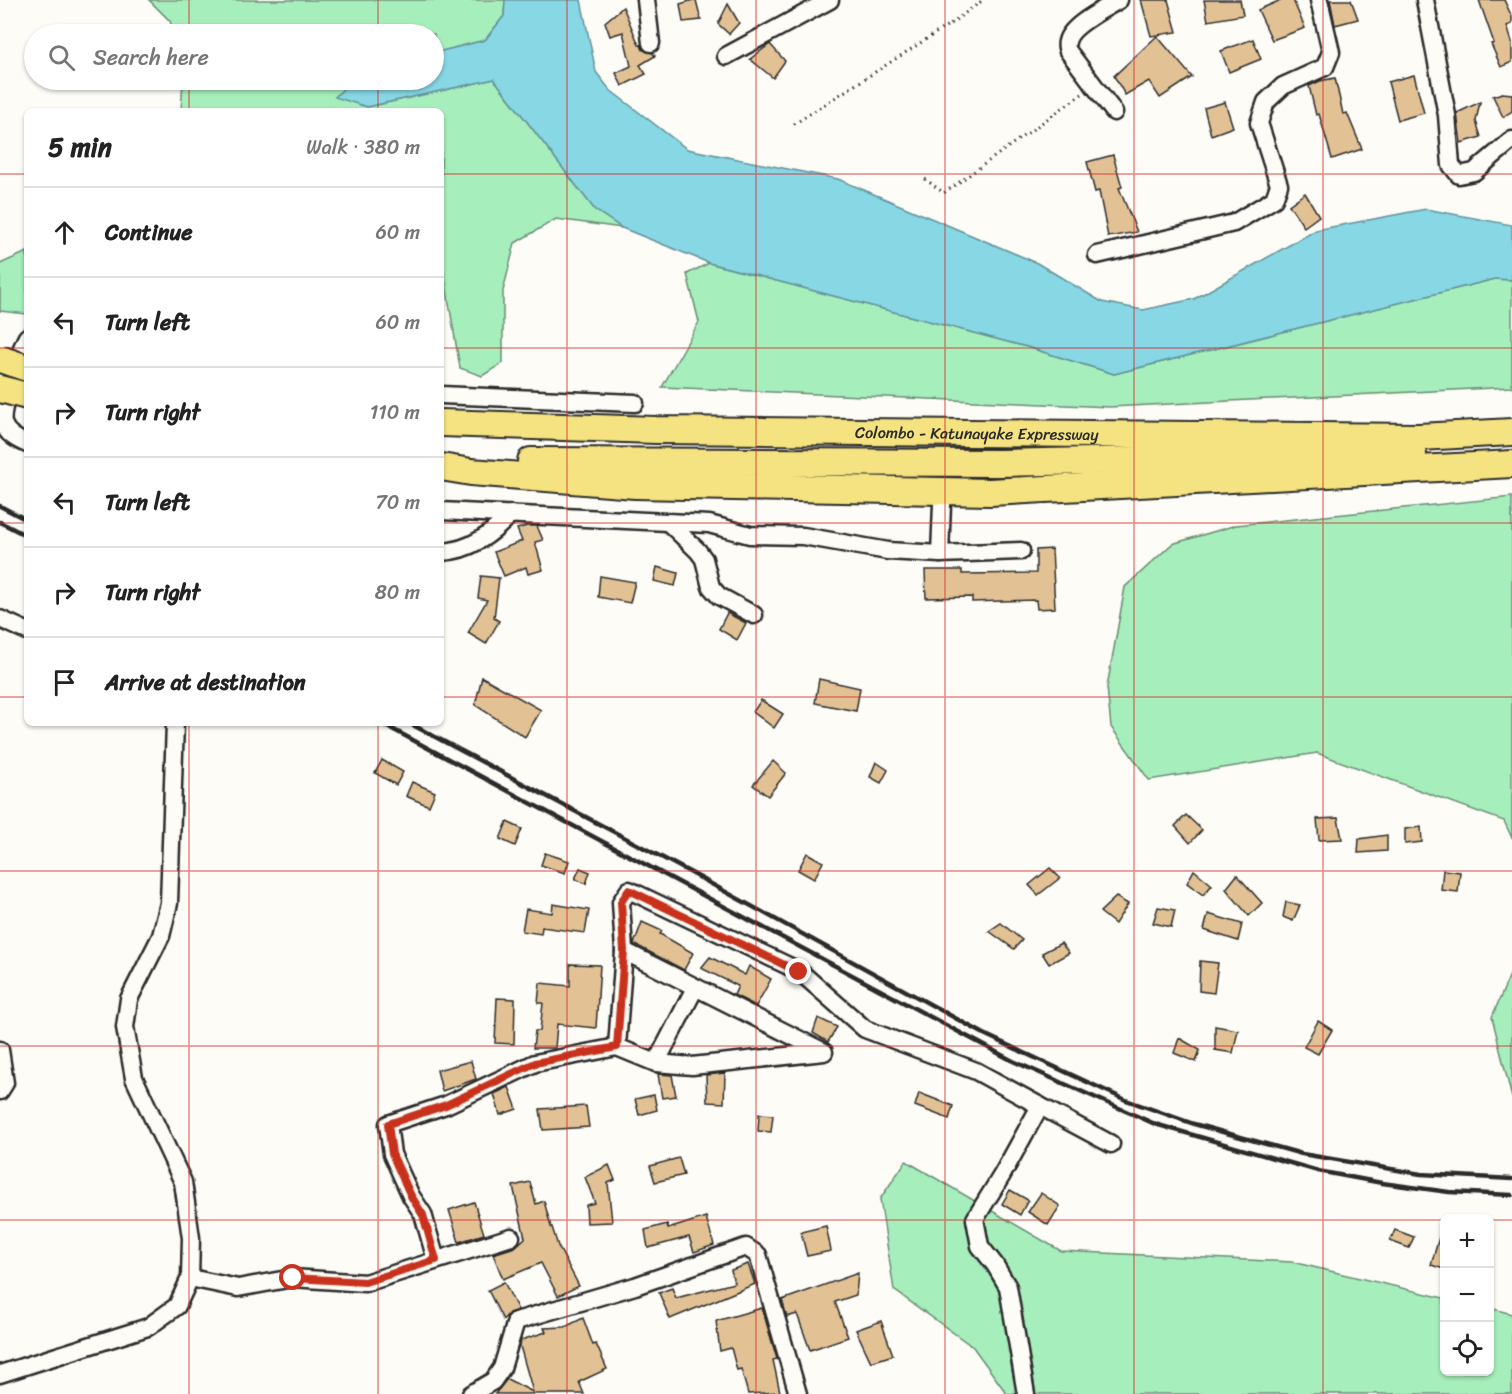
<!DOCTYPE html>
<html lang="en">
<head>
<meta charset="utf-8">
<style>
	:root { --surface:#fff; --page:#f2f2f2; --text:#222; --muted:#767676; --line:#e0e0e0 }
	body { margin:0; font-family:Sriracha,sans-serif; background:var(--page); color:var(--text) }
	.controls { position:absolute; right:18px; bottom:18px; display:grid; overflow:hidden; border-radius:9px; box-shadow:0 2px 4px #0004 }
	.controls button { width:54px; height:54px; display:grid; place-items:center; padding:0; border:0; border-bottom:2px solid var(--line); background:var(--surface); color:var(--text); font:30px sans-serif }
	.stop { position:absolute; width:18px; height:18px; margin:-14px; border:4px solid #c8321e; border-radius:50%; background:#fff }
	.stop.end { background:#c8321e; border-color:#fff; box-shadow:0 2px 6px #0008 }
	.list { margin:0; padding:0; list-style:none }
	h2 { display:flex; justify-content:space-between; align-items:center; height:78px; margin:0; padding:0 24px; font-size:26px }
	h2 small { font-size:20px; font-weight:400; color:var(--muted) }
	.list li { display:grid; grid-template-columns:39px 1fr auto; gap:18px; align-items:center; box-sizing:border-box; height:90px; padding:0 24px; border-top:2px solid var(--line) }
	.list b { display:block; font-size:22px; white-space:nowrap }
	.list em { font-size:20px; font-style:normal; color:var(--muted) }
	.icon { flex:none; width:33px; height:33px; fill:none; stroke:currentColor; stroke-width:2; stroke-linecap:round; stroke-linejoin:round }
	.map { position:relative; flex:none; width:1512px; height:1394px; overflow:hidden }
	.search { position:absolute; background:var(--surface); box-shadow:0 2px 4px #0004; left:24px; top:24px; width:420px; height:66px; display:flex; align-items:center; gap:15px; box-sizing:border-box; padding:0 21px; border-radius:33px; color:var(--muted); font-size:22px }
	.panel { position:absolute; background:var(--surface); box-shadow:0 2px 4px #0004; left:24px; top:108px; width:420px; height:618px; border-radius:9px }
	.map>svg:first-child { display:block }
</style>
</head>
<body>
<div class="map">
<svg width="1512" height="1394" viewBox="0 0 1512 1394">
	<rect width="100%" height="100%" fill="#fdfcf7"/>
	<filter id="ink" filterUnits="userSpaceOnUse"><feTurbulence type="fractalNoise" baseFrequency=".0167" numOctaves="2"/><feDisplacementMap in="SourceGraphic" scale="12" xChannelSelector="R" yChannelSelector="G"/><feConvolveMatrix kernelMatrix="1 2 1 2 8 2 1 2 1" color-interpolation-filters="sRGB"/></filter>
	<g filter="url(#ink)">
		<g fill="#a6eebb" stroke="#688c73" stroke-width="1.5">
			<polygon points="149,0 505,0 504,16 485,40 434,53 434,34 174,34 170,21"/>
			<polygon points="494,79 595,210 622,228 556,219 515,243 503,291 503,363 482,376 460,368 441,256 441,111 181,111 183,80 352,80 336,97 368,107"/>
			<polygon points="27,252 27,314 0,311 0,264"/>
			<polygon points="709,263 1027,347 1114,374 1495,279 1512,280 1512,387 1110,407 662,387 699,322 687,274"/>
			<polygon points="1512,497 1512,838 1504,821 1317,753 1149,780 1111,727 1107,687 1125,587 1172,544 1236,525"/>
			<polygon points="1512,970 1512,1098 1492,1017"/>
			<polygon points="906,1161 1061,1251 1292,1262 1444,1298 1444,1372 1490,1372 1490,1308 1512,1314 1512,1394 1007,1394 973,1347 894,1290 880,1199"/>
		</g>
		<polygon fill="#87d7e4" stroke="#62929a" stroke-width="1.5" points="505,0 581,0 596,72 610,90 687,149 838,179 1037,263 1102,302 1143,310 1194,299 1316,230 1426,209 1512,225 1512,280 1495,279 1114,374 1027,347 709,263 622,228 595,210 494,79 367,107 335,97 352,80 434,80 434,53 485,40 504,16"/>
		<g fill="#e2c295" stroke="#2b2b2b" stroke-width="1.5">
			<polygon points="693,0 696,0 701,20 683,22 680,4"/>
			<polygon points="1141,0 1168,0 1177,32 1151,36"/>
			<polygon points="1204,0 1240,0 1243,15 1208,21"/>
			<polygon points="1281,0 1293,0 1305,28 1272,40 1258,10"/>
			<polygon points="1330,0 1351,0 1358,19 1335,25"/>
			<polygon points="1479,0 1504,0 1512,17 1512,24 1507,26 1512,42 1512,62 1501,67 1491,44 1494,43"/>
			<polygon points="728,4 739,23 729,34 718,24"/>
			<polygon points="623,7 639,45 641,45 643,50 653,53 655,56 640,65 646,74 622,86 616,73 631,66 623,32 610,36 605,22"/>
			<polygon points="1157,36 1192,77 1160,98 1149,81 1125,95 1114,76"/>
			<polygon points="1253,39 1261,59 1229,72 1221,51"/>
			<polygon points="770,44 785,61 773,78 750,59"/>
			<polygon points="1414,75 1424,113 1398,120 1388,82"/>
			<polygon points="1335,78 1343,114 1347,113 1362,149 1332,159 1319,114 1316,115 1309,86 1320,81"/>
			<polygon points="1502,93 1512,94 1512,111 1503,117 1493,96"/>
			<polygon points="1225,102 1233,127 1211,135 1204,108"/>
			<polygon points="1480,102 1476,121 1481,137 1461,143 1457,113"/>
			<polygon points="1113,155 1122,187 1119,188 1137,232 1108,237 1099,191 1095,192 1087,162"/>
			<polygon points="1305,193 1319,216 1304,227 1289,205"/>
			<polygon points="527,526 537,526 543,540 535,542 543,570 528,574 526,567 504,576 494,552 522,541 517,529"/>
			<polygon points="1052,549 1055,608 1037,609 1036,600 972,602 972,597 926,598 925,570 962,570 962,574 1036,573 1036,550"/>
			<polygon points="657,567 678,573 675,586 654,581"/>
			<polygon points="481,576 499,578 494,618 499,621 486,644 468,633 487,600 478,598"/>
			<polygon points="600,576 635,582 630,603 598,597"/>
			<polygon points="727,613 746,623 737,640 719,629"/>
			<polygon points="482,677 541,710 525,737 475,705"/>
			<polygon points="819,679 860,688 856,711 815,703"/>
			<polygon points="761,700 783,714 774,728 753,712"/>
			<polygon points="382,760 403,772 396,785 375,773"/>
			<polygon points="773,761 786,773 768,796 753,785"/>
			<polygon points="876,762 888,770 881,783 870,777"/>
			<polygon points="412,782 435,792 429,806 406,796"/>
			<polygon points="1186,815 1202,830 1190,843 1175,826"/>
			<polygon points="1338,818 1342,839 1319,840 1317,819"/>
			<polygon points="507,822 522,829 515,846 500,839"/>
			<polygon points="1421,827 1422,842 1405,844 1405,829"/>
			<polygon points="1387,835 1387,851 1358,853 1359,839"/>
			<polygon points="545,853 569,861 565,873 541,865"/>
			<polygon points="807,853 823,862 814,879 798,870"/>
			<polygon points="580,868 590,872 586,884 575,879"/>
			<polygon points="1050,868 1060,878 1038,895 1029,885"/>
			<polygon points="1194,870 1212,885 1203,895 1187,883"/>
			<polygon points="1443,870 1460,872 1458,892 1441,890"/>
			<polygon points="1237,875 1262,903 1249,916 1226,889"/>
			<polygon points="1116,897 1128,904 1115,924 1100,912"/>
			<polygon points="1286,902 1300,905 1293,921 1283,917"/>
			<polygon points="553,904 589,910 585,933 542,927 541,934 522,931 526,909 552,913"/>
			<polygon points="1158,907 1175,910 1171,927 1153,923"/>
			<polygon points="1208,914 1242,924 1238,941 1204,930"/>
			<polygon points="642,922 662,931 660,934 693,953 684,970 634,944"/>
			<polygon points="1001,923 1022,940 1014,949 989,931"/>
			<polygon points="1061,943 1069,953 1049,964 1042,953"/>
			<polygon points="710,957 745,975 749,966 771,979 756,1006 734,995 738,986 701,968"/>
			<polygon points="1200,961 1218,963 1214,993 1199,991"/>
			<polygon points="570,964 600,965 596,1028 557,1024 555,1048 533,1048 535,1031 540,1031 543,1003 538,1003 540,983 570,986"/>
			<polygon points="497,998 515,999 514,1044 495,1043"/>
			<polygon points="818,1018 837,1027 828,1042 813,1033"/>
			<polygon points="1318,1021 1332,1030 1318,1054 1304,1047"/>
			<polygon points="1215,1026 1238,1030 1233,1053 1215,1050"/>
			<polygon points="1179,1038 1200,1050 1196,1062 1174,1053"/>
			<polygon points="471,1061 476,1079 442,1091 437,1070"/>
			<polygon points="725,1073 724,1103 707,1102 706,1075"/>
			<polygon points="658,1074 672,1075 676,1096 662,1098"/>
			<polygon points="509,1087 517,1109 500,1115 494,1094"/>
			<polygon points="919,1093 953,1106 949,1119 915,1106"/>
			<polygon points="654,1095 657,1110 639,1115 635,1099"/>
			<polygon points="586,1106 589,1127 543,1130 540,1109"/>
			<polygon points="759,1114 773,1115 771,1132 758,1131"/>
			<polygon points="679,1158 684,1175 655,1182 650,1166"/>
			<polygon points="609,1165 615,1180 608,1183 612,1222 587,1223 586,1205 595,1203 585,1177"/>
			<polygon points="530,1182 536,1204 544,1201 551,1227 552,1227 558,1246 579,1286 558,1296 541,1263 503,1279 493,1254 515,1247 525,1238 513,1186"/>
			<polygon points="1010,1190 1028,1200 1020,1215 1002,1204"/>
			<polygon points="1041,1193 1060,1206 1048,1225 1028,1212"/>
			<polygon points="474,1202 484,1234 459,1242 449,1210"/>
			<polygon points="706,1217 714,1245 694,1252 689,1237 648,1248 645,1230 667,1224 668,1229"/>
			<polygon points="826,1226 831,1251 807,1256 801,1232"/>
			<polygon points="1395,1230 1414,1237 1409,1248 1390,1241"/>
			<polygon points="1441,1231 1444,1232 1444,1269 1431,1265"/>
			<polygon points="748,1264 755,1284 670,1319 659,1293 672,1288 676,1298 734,1283 731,1270"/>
			<polygon points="858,1273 856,1295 835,1302 848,1337 810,1350 797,1314 787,1317 782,1300"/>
			<polygon points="504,1282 518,1310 509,1313 503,1320 488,1290"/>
			<polygon points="762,1308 777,1359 773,1360 780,1392 748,1394 741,1369 737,1370 731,1348 720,1351 716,1321"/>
			<polygon points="583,1318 593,1345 596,1344 607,1369 579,1382 584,1394 495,1394 507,1379 533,1392 520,1346 521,1340 546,1332 544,1328 565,1327"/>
			<polygon points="881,1321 893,1355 871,1362 856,1330"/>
		</g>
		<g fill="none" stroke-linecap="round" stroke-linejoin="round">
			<g stroke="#2b2b2b" stroke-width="21">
				<g id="minor">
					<polyline points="646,0 651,43"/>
					<polyline points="1425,0 1447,115 1451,165 1459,175 1474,172 1512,140"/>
					<polyline points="726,56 830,0"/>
					<path d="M 1114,112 L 1068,51 C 1067,50 1066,43 1067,42 C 1069,26 1106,8 1119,0"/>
					<polyline points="1097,255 1234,223 1274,199 1279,185 1259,123 1266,102 1283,86 1325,67 1331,52 1319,0"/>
					<path d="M 27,337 C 20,350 0,410 3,423 C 6,434 18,440 27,444"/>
					<polyline points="441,395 635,403"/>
					<polyline points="441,511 709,524 750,535 803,536 888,551 940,554 1021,551"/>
					<polyline points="669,523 698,551 704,559 711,587 719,596 754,615"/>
					<path d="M 441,552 C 470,551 492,534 511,514"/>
					<polyline points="940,554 942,504"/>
					<polyline points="0,619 27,631"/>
					<polyline points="617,1047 624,951 621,902 629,890 799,971 865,1029 976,1071 1040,1106"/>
					<polyline points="0,1050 5,1083 0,1091"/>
					<polyline points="656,1063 695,988"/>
					<polyline points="436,1260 423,1214 411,1196 392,1154 388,1124 446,1105 535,1063 617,1047 656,1063 692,1066 824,1052 624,951"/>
					<polyline points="190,1278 238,1288 293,1278 365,1283 511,1237"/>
					<polyline points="0,1374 148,1327 177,1306 190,1278 191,1238 183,1182 134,1078 125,1027 129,999 161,936 169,903 175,723"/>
					<polyline points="471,1394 493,1381 502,1368 516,1321 635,1286 746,1247 758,1255 798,1394"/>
					<polyline points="1026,1394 1008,1287 995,1265 980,1246 975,1219 1002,1175 1040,1106 1111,1144"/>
				</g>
			</g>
			<g stroke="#2b2b2b" stroke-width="30">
				<g id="highway">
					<path id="s1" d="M 441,423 L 656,430 L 1419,437 L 1512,432"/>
					<polyline points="531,461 1000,463 1413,454"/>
					<polyline points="441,467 471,472 635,485 990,492 1512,464"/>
				</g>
			</g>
			<g stroke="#2b2b2b" stroke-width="3" stroke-dasharray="1.5 4.5" stroke-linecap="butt">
				<polyline points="794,124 950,24 983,0"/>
				<polyline points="925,179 944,193 1082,94"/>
			</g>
			<use href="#minor" stroke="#fdfcf7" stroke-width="16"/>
			<use href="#highway" stroke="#f5e382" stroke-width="26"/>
			<g stroke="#2b2b2b" stroke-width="4.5">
				<polyline points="0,506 27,520"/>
				<polyline points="0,522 27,536"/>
				<polyline points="381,723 1013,1061 1155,1124 1318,1171 1382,1183 1449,1192 1512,1195"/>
				<polyline points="409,723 695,875 986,1035 1126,1100 1194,1124 1302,1154 1421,1174 1512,1179"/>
			</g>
			<g stroke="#2b2b2b" stroke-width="30" stroke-linecap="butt">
				<g id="highway-bridge">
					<polyline points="0,359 27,368"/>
					<polyline points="0,389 27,396"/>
				</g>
			</g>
			<use href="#highway-bridge" stroke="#f5e382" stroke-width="26"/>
		</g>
	</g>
	<g fill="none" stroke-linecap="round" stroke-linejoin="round" filter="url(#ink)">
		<polyline stroke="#c8321e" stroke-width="8" points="293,1278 365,1282 436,1260 423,1215 411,1196 392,1154 388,1124 446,1105 535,1063 617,1047 624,951 621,902 629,890 799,972"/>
	</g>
	<path fill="none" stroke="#d62828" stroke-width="1.5" stroke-opacity="0.55" d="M 189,0 L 189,34M 378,0 L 378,34M 567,0 L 567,1394M 756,0 L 756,1394M 945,0 L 945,1394M 1134,0 L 1134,1394M 1323,0 L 1323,1394M 189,80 L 189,111M 378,80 L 378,111M 0,174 L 27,174M 441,174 L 1512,174M 0,348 L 27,348M 441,348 L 1512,348M 0,523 L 27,523M 441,523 L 1512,523M 0,697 L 27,697M 441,697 L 1512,697M 189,723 L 189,1394M 378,723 L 378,1394M 0,871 L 1512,871M 0,1046 L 1512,1046M 0,1220 L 1444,1220M 1490,1220 L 1512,1220"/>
	<g text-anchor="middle" stroke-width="4.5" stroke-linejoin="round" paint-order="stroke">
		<g font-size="16" fill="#2b2b2b" stroke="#fdfcf7">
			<text dy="6" stroke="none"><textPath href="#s1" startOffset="536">Colombo - Katunayake Expressway</textPath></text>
		</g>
	</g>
</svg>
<div class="controls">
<button>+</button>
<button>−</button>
<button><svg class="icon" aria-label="locate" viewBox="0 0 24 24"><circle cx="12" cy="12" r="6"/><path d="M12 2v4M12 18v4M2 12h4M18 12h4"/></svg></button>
</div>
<div class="stop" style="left:293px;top:1278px"></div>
<div class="stop end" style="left:799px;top:972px"></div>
<div class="search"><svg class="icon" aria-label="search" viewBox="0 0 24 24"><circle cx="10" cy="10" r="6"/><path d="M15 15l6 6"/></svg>Search here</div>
<section class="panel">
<h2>5 min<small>Walk · 380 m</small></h2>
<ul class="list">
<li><svg class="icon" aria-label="ahead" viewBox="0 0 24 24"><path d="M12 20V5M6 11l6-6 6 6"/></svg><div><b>Continue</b></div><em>60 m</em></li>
<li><svg class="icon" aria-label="left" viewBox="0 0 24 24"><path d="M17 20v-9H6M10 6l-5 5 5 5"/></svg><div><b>Turn left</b></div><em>60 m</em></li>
<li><svg class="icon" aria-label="right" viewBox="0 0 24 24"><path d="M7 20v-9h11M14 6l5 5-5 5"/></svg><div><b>Turn right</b></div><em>110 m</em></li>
<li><svg class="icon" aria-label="left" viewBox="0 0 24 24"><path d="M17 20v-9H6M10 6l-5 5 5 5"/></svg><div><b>Turn left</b></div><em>70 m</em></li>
<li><svg class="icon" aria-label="right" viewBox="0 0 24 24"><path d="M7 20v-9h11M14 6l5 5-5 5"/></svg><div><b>Turn right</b></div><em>80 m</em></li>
<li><svg class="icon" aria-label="arrive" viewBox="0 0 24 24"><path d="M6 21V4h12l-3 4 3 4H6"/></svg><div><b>Arrive at destination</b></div></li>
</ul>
</section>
</div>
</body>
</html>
